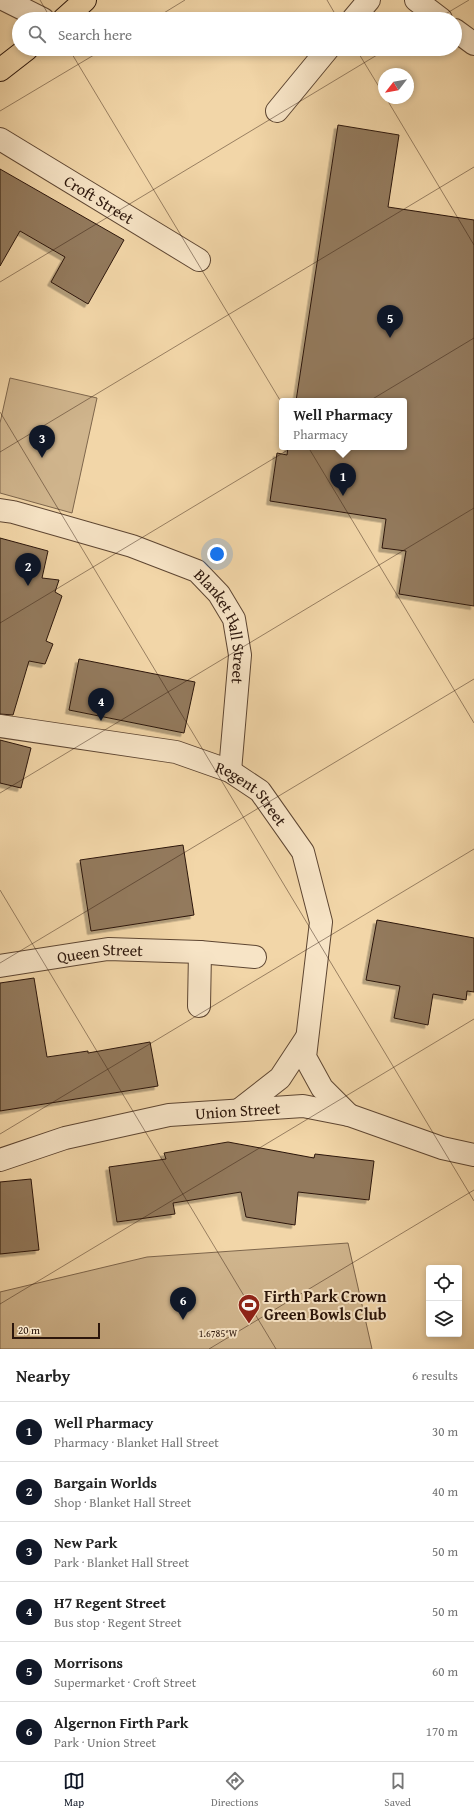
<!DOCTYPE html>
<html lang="en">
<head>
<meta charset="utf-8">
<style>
	:root { --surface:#fff; --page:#f2f2f2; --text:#222; --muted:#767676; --line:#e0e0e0; --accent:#111827 }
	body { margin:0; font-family:"Gentium Book Plus",serif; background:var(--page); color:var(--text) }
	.controls { position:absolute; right:12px; bottom:12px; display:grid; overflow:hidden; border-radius:4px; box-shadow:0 2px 6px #0003 }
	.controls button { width:36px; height:36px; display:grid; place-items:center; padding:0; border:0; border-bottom:1px solid var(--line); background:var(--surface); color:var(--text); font:20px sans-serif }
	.compass { position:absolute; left:378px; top:68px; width:36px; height:36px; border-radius:50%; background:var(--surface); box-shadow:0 2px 6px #0003; rotate:239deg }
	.scale { position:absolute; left:12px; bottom:10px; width:88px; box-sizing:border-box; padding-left:4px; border:2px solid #2c160b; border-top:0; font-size:11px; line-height:14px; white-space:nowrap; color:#2c160b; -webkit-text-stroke:3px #f7e4c6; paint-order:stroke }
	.you { position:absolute; left:217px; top:554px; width:14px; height:14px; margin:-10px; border:3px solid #fff; border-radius:50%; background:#1a73e8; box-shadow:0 0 0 6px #1a73e833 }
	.badge { display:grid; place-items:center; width:26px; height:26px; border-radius:50%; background:var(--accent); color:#fff; font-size:13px; font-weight:700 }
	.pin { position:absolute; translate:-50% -33px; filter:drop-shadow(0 1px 2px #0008) }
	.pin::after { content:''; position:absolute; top:21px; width:14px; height:12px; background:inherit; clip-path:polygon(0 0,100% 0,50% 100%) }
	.popup { position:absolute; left:279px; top:398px; width:128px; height:52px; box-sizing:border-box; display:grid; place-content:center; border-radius:4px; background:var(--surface); filter:drop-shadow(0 1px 3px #0005); font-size:13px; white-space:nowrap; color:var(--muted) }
	.popup b { font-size:15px; color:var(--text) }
	.popup::after { content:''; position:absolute; left:50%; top:100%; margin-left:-8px; border:8px solid transparent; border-top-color:var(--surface) }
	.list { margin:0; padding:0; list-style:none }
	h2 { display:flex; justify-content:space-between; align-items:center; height:52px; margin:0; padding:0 16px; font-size:17px }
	h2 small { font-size:13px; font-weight:400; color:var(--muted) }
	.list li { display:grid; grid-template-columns:26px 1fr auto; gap:12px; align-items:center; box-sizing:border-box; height:60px; padding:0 16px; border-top:1px solid var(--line) }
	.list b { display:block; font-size:15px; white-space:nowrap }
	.list p { margin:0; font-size:13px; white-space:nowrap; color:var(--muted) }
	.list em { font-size:13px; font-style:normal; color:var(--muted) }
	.icon { flex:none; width:22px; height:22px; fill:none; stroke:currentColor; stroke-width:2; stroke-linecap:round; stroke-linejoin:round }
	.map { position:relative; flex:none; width:474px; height:1349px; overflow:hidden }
	.search { position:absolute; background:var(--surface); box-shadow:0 2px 6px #0003; left:12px; right:12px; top:12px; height:44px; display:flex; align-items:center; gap:10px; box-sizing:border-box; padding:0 14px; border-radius:22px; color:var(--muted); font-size:15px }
	.sheet { height:412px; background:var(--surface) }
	nav { display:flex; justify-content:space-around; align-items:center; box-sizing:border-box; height:56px; border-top:1px solid var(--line); background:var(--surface); font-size:11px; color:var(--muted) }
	nav a { display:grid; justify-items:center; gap:2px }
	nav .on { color:var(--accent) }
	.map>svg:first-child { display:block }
</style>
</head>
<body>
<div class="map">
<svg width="474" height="1349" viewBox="0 0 474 1349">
	<defs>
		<filter id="shadow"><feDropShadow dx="-3.5" dy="3.5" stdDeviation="0" flood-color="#0004"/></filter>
	</defs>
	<rect width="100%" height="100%" fill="#f2d6a8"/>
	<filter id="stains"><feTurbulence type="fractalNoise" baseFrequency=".005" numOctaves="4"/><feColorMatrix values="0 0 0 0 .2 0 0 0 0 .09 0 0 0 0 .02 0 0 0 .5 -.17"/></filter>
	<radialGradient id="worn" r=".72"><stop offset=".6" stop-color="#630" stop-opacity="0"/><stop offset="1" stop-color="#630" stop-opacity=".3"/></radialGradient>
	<g fill="#d0b58d" stroke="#7e664c">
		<polygon points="10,378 97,398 72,513 0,493 0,423"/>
		<polygon points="348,1243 372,1349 0,1349 0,1292 147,1257"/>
	</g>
	<g fill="#937a5d" stroke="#2c160b" filter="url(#shadow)">
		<polygon points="338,125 399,135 388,207 474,220 474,606 399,594 406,551 382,548 386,519 270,501 277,453 287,455 288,447 404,447 404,401 296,401"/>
		<polygon points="0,169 124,240 88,304 51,282 65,257 20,231 0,266"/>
		<polygon points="0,538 48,551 42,578 59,580 55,592 62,596 46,641 53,644 45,664 29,661 13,715 0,714"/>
		<polygon points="79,659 195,682 184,733 69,710"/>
		<polygon points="0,740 31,748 21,788 0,783"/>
		<polygon points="183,845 194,915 91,931 80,860"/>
		<polygon points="377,920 474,938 474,992 467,991 466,1000 433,994 428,1025 394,1018 400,986 366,980"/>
		<polygon points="34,978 47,1057 88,1051 88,1053 150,1042 158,1086 0,1111 0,983"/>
		<polygon points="228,1142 314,1158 315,1154 374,1161 369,1200 298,1192 295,1225 246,1217 241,1192 173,1203 175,1214 117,1222 109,1167 166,1159 164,1153"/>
		<polygon points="31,1179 39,1250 0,1254 0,1182"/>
	</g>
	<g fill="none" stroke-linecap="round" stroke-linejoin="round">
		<g stroke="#5e4632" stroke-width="24">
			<g id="minor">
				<polyline points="5,0 43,19"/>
				<polyline points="416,0 441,19"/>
				<polyline points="353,19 369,0"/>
				<polyline points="455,30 474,44"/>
				<polyline points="277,111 328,49"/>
				<path id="s1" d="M 0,139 L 199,260"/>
				<path id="s2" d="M 0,510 L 13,512 L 132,546 L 197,571 L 219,594 L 234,619 L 240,655 L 230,771"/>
				<path id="s3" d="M 0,726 L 176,752 L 230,771 L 260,791 L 303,852 L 321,922 L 305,1057 L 322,1088 L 349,1115"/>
				<path id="s4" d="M 0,966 L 108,949 L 200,952 L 255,957"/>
				<polyline points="199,1006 200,952"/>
				<polyline points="239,1110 280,1078 307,1037"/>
				<path id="s5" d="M 0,1160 L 65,1138 L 169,1115 L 303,1106 L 349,1115 L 442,1148 L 474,1155"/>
			</g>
		</g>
		<g stroke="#2c160b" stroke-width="24">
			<g id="major">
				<polyline points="64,19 85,0"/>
				<polyline points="0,70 27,49"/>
			</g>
		</g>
		<use href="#minor" stroke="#f7e4c6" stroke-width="22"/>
		<use href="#major" stroke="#f2d6a8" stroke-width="22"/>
	</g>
	<path fill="none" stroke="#2c160b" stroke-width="1" stroke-opacity="0.45" d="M 40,0 L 51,19M 327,0 L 338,19M 154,19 L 185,0M 437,19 L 469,0M 69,49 L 474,723M 356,49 L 384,95M 386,98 L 474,245M 0,111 L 104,49M 0,282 L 387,49M 0,412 L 474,1201M 0,452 L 474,167M 0,623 L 474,338M 0,793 L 474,508M 0,890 L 276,1349M 0,963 L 474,679M 0,1134 L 474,849M 0,1304 L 474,1019M 209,1349 L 474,1190"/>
	<defs>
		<g id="stadium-pin" transform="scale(1.15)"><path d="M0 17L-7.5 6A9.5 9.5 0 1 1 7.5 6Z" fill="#8f2418" stroke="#f7e4c6"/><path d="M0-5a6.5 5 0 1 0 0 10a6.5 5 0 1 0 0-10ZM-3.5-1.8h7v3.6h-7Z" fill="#fff"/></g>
	</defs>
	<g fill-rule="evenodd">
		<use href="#stadium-pin" x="249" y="1305"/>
	</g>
	<g text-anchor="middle" stroke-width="4" stroke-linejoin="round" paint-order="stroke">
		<g font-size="16" fill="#2c160b" stroke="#f7e4c6">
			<text dy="6" stroke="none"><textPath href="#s1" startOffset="116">Croft Street</textPath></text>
			<text dy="6" stroke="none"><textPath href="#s2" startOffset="270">Blanket Hall Street</textPath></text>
			<text dy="6" stroke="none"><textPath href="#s3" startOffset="266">Regent Street</textPath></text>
			<text dy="6" stroke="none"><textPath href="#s4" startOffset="101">Queen Street</textPath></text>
			<text dy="6" stroke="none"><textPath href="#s5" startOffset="244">Union Street</textPath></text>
		</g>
		<g font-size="16" font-weight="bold" fill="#2c160b" stroke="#f7e4c6" text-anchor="start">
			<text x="264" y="1302">Firth Park Crown<tspan x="264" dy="18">Green Bowls Club</tspan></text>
		</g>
	</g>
	<g font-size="10" text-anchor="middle" fill="#2c160b" stroke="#f7e4c6" stroke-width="4" stroke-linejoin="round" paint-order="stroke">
		<text x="218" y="1337">1.6785°W</text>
	</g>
	<rect width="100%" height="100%" filter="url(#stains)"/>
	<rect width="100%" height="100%" fill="url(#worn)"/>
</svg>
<div class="controls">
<button><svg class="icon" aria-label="locate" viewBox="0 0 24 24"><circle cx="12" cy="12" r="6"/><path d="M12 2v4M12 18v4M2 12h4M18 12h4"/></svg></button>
<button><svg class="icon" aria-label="layers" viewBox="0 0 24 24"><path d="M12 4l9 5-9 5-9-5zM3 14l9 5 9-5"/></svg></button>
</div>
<svg class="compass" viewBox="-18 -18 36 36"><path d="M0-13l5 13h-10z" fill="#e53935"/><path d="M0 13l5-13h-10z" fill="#767676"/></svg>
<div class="scale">20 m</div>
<div class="you"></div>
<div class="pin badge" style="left:343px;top:496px">1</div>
<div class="popup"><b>Well Pharmacy</b>Pharmacy</div>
<div class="pin badge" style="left:28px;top:586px">2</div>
<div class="pin badge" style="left:42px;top:458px">3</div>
<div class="pin badge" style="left:101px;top:721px">4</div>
<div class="pin badge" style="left:390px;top:338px">5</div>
<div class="pin badge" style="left:183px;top:1320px">6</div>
<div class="search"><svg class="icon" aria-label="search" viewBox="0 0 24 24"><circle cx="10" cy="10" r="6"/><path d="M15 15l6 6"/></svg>Search here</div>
</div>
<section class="sheet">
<h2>Nearby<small>6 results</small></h2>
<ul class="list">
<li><span class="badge">1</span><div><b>Well Pharmacy</b><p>Pharmacy · Blanket Hall Street</p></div><em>30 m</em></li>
<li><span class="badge">2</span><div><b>Bargain Worlds</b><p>Shop · Blanket Hall Street</p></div><em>40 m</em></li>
<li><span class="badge">3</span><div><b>New Park</b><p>Park · Blanket Hall Street</p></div><em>50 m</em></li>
<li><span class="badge">4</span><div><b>H7 Regent Street</b><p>Bus stop · Regent Street</p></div><em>50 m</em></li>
<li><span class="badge">5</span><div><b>Morrisons</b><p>Supermarket · Croft Street</p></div><em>60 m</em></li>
<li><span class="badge">6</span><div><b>Algernon Firth Park</b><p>Park · Union Street</p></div><em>170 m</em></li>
</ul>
</section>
<nav>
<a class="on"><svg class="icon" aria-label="map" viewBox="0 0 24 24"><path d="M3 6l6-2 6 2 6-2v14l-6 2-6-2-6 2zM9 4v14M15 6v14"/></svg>Map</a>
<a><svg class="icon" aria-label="directions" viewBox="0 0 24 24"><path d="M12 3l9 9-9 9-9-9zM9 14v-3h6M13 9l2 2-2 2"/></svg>Directions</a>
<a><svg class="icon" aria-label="saved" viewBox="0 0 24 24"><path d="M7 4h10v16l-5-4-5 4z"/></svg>Saved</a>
</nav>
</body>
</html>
